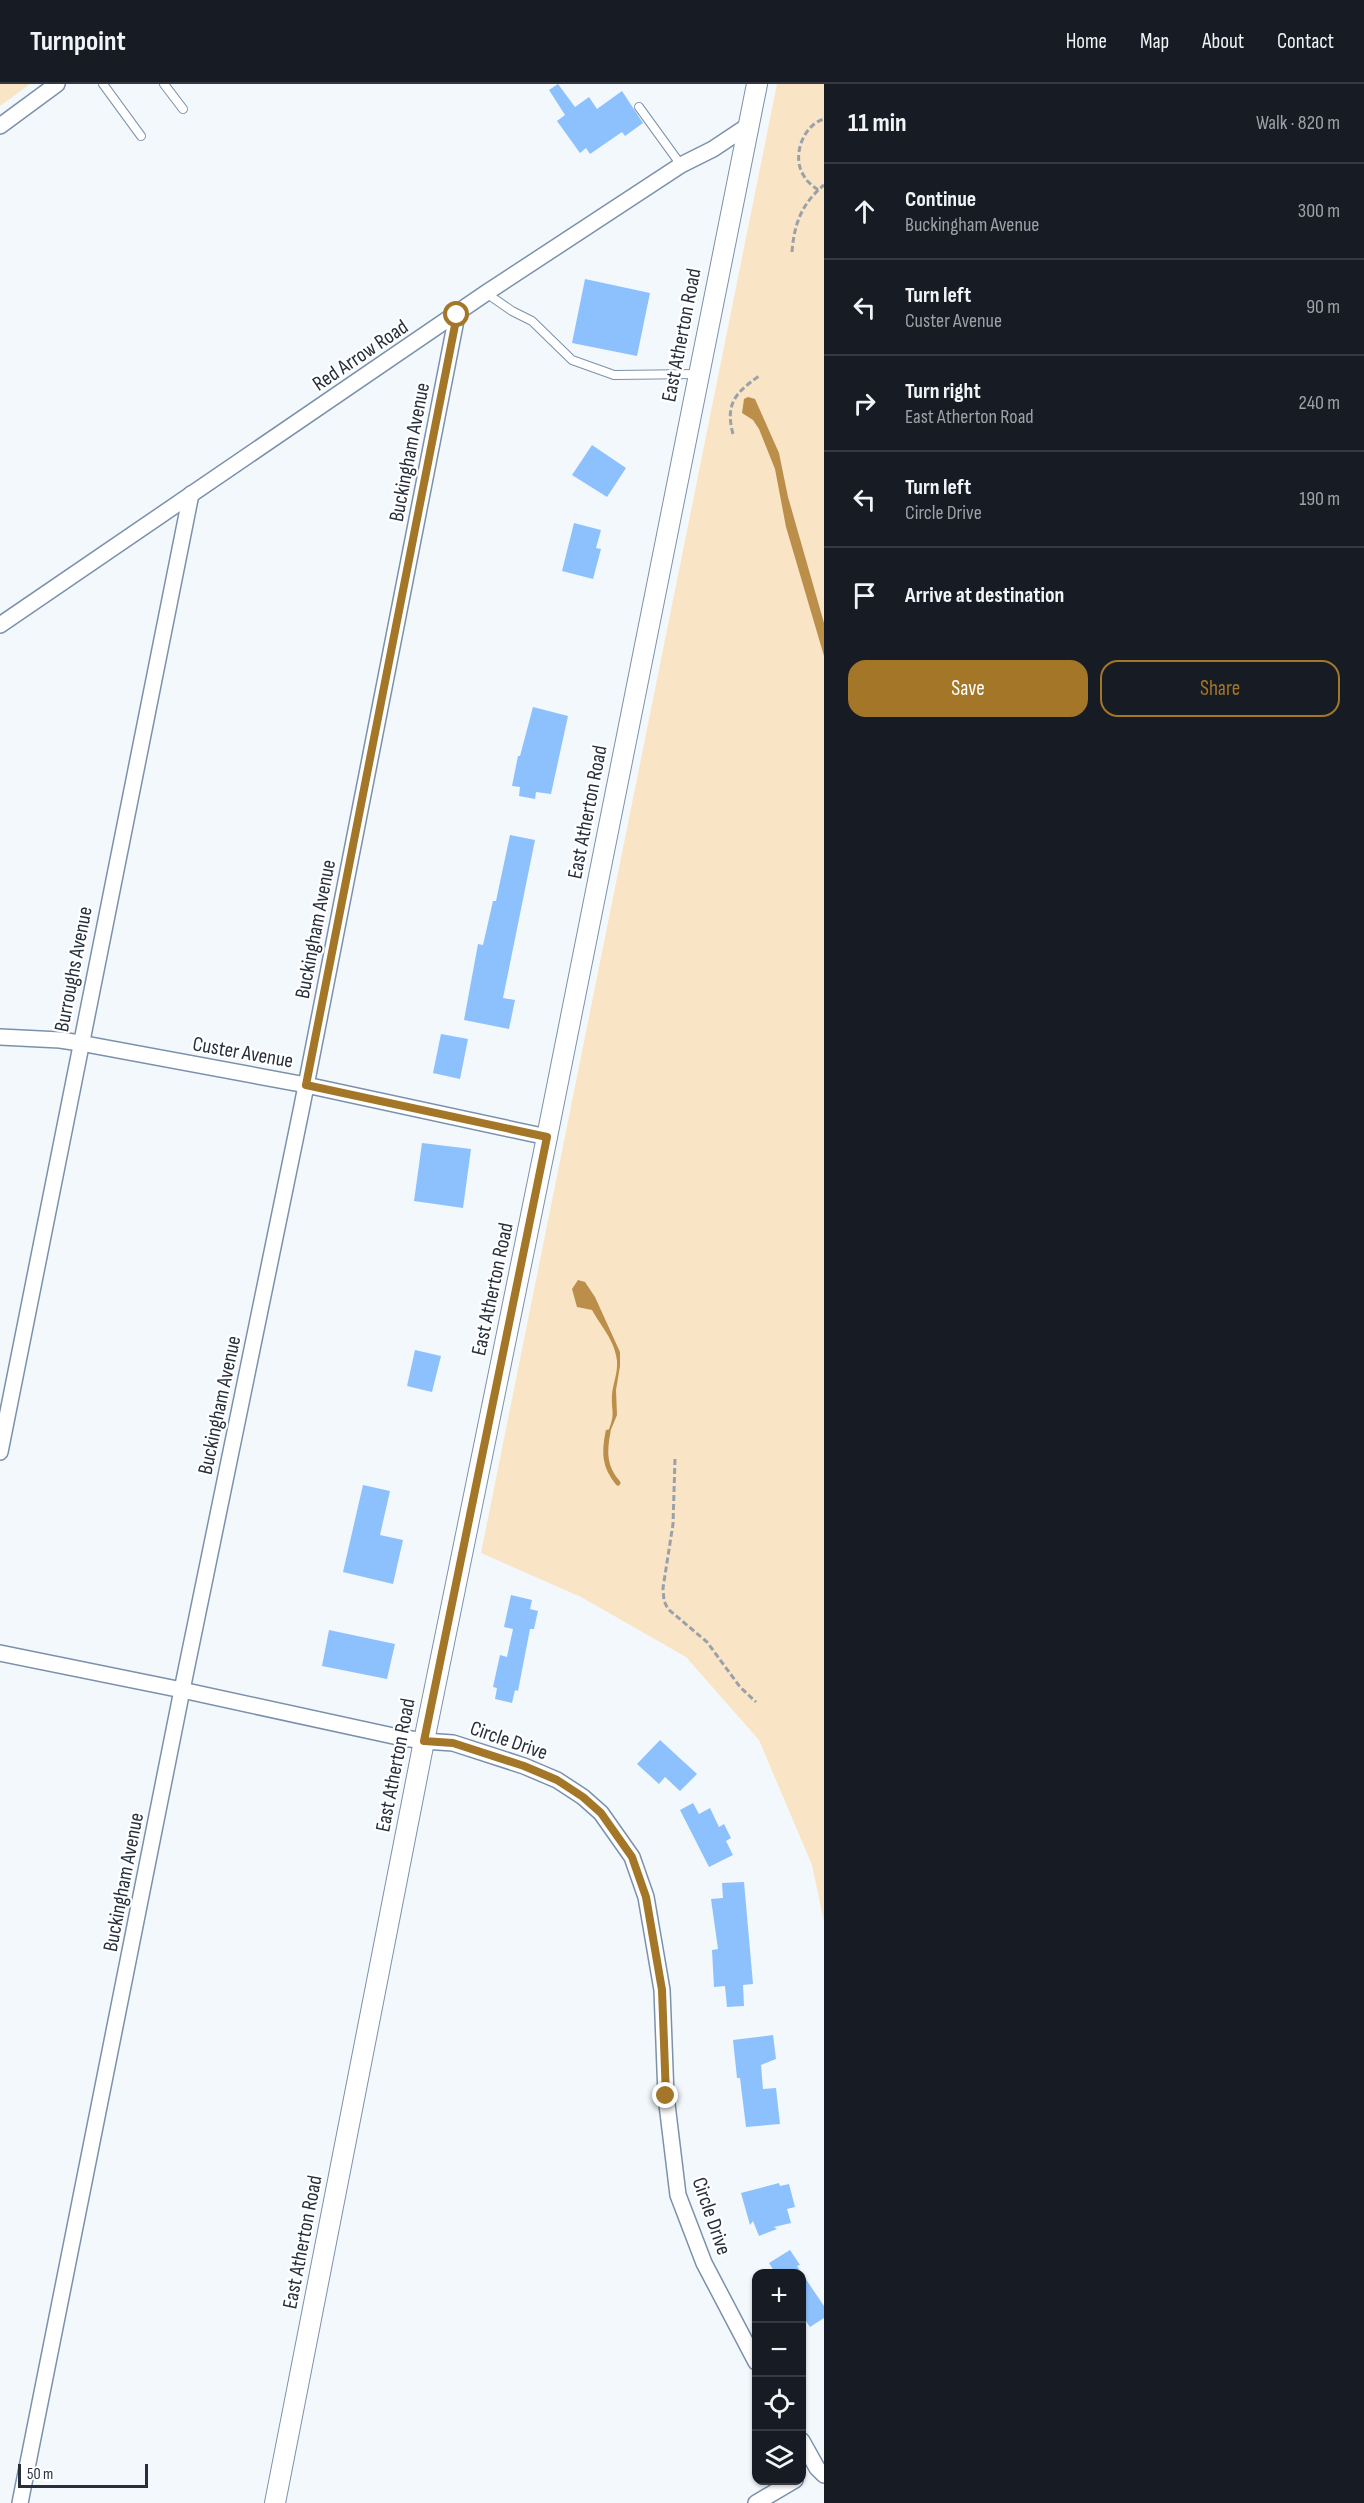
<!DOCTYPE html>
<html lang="en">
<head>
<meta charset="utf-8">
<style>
	:root { --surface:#171b24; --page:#20242c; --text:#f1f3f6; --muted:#9ea1a6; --line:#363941; --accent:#a37628 }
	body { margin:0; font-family:"Sofia Sans Condensed",sans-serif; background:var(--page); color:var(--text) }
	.controls { position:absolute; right:18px; bottom:18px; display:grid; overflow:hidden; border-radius:12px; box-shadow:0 2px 4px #0004 }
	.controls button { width:54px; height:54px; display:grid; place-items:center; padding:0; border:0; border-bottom:2px solid var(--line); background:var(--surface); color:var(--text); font:30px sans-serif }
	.scale { position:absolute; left:18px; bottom:15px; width:130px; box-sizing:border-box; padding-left:6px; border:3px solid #262f3a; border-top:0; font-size:16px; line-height:21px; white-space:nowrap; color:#262f3a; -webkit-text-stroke:4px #fff; paint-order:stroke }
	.stop { position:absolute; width:18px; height:18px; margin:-14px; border:4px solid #a37628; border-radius:50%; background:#fff }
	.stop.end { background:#a37628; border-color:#fff; box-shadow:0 2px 6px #0008 }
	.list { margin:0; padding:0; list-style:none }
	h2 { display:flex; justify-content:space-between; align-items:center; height:78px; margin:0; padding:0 24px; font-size:26px }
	h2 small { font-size:20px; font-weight:400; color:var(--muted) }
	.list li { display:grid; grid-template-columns:39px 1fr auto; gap:18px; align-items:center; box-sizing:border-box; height:96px; padding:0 24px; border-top:2px solid var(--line) }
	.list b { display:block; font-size:22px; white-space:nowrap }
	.list p { margin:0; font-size:20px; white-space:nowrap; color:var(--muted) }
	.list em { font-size:20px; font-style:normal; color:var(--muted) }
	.actions { display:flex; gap:12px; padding:18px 24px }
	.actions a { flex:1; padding:14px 0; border:2px solid var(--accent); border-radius:18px; text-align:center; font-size:21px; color:var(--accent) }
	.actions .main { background:var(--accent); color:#fff }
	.icon { flex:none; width:33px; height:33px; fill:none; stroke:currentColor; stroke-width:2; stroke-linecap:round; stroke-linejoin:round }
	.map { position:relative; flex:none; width:824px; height:2419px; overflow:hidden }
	header { display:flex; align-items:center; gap:36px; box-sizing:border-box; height:84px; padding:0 30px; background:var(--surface); border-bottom:2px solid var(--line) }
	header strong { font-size:28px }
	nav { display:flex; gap:33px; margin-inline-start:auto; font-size:21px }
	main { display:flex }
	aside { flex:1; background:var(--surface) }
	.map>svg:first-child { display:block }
</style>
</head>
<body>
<header>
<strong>Turnpoint</strong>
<nav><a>Home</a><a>Map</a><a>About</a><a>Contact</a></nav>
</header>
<main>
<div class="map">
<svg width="824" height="2419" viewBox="0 0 824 2419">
	<rect width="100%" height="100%" fill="#f3f8fd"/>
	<g fill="#f9e4c6">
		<polygon points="0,0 30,0 0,22"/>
		<polygon points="777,0 824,0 824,1838 812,1781 759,1656 686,1573 581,1513 481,1469"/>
	</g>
	<g fill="#bb8f4a">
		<polygon points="748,313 755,315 779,369 788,413 824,539 824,572 786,443 775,385 759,345 753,336 742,329 744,315"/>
		<path d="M 578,1196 L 585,1198 L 595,1213 L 620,1268 L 620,1282 L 616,1306 L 617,1331 L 610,1348 L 608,1348 C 616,1328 611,1329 612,1310 C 613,1300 618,1288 617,1277 C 615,1257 601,1242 592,1226 L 577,1223 L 572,1205 Z"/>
	</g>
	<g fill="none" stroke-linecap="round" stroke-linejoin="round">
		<path stroke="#bb8f4a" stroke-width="5" d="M 608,1348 C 604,1368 604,1383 618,1399"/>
	</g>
	<g fill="#8dc1fd">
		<polygon points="558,0 575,23 589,13 597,25 622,7 643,39 625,52 622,48 590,70 586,64 580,69 557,37 565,31 549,6"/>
		<polygon points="585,195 650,209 637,272 572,259"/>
		<polygon points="592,361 626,384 607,413 572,391"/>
		<polygon points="574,439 601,446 596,464 601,465 593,495 562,487"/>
		<polygon points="533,623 568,632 551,710 536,708 535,715 519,712 520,703 512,702 518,672 520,672"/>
		<polygon points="510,751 535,756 503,914 515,916 509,945 464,936 478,860 483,861 493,817 496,817"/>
		<polygon points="441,950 468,955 460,995 433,989"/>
		<polygon points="422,1059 471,1065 463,1124 414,1117"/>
		<polygon points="415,1266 441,1272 432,1308 407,1302"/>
		<polygon points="363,1401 390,1407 380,1451 403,1456 393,1500 343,1488"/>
		<polygon points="511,1511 532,1516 530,1525 538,1527 534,1545 530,1545 518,1607 515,1606 512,1619 495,1615 497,1604 493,1603 500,1571 507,1573 513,1545 504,1543"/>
		<polygon points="329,1546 395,1560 387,1595 322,1582"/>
		<polygon points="660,1656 697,1690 680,1707 665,1693 659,1700 637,1680"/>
		<polygon points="693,1719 699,1730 710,1724 719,1743 724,1740 731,1754 726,1757 733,1771 709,1783 680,1726"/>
		<polygon points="744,1798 753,1900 743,1901 744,1922 727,1923 725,1902 714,1903 712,1866 718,1865 711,1815 723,1814 722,1799"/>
		<polygon points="773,1951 776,1975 761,1981 763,2005 776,2004 780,2040 746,2043 740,1994 737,1994 733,1956"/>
		<polygon points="779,2099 780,2102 789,2100 795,2123 787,2125 791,2139 774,2143 777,2145 759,2152 753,2137 750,2141 741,2109"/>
		<polygon points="790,2166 800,2181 797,2182 824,2222 824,2234 810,2243 801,2230 801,2190 776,2190 769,2179"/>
	</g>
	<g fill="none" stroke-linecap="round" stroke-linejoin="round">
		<g stroke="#7b91ab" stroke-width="10">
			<g id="service">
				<polyline points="103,0 141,52"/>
				<polyline points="164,0 183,25"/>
				<polyline points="639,23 681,81"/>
				<polyline points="486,209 512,227 532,237 572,276 614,291 698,290"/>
			</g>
		</g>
		<g stroke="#7b91ab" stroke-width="18">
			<g id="minor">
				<polyline points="0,42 57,0"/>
				<polyline points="0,541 486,209 681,81 713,65 749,41"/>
				<polyline points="0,953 60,956 80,959 306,1001 547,1053"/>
				<polyline points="0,1368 191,410"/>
				<polyline points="0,1569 182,1606 398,1653 424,1657 453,1659 524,1682 557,1696 583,1713 601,1729 632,1773 646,1813 662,1906 666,2012 678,2111 704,2179 756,2278"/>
				<polyline points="802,2357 817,2384 824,2391"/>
				<polyline points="20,2419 182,1606 302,1022 457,231"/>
				<polyline points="756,2419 795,2396"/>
			</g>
		</g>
		<g stroke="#7b91ab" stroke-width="22">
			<polyline id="tertiary" points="275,2419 424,1657 547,1053 757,0"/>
		</g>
		<g stroke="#9aa1a8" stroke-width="3" stroke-dasharray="6 3" stroke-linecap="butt">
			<path d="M 818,106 C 813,102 807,98 804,92 C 791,73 803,41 824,35"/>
			<path d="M 792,168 C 794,140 802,119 824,101"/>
			<path d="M 733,350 C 725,320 735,309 759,292"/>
			<polyline points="675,1375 673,1440 663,1504 664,1517 668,1525 707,1558 740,1603 756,1618"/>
		</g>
		<use href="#service" stroke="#fff" stroke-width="8"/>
		<use href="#minor" stroke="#fff" stroke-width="15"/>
		<use href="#tertiary" stroke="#fff" stroke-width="20"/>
	</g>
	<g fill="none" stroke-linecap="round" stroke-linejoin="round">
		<polyline stroke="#a37628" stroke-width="8" points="457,231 306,1001 547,1053 424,1657 453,1659 524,1682 557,1696 583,1713 601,1729 632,1773 646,1813 662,1906 666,2012"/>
	</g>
	<g text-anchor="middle" stroke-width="4.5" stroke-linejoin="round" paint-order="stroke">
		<g font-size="21" fill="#262f3a" stroke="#fff">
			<text transform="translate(681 251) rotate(-79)" y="7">East Atherton Road</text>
			<text transform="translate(360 271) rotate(-34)" y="7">Red Arrow Road</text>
			<text transform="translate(409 368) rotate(-79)" y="7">Buckingham Avenue</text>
			<text transform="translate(587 728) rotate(-79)" y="7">East Atherton Road</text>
			<text transform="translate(315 845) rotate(-79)" y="7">Buckingham Avenue</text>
			<text transform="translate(73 885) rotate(-79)" y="7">Burroughs Avenue</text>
			<text transform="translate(243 968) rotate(10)" y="7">Custer Avenue</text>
			<text transform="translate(492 1205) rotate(-78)" y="7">East Atherton Road</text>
			<text transform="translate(219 1321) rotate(-78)" y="7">Buckingham Avenue</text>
			<text transform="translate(509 1656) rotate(19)" y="7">Circle Drive</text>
			<text transform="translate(395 1681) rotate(-79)" y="7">East Atherton Road</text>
			<text transform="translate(123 1798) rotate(-79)" y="7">Buckingham Avenue</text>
			<text transform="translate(712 2132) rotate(71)" y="7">Circle Drive</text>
			<text transform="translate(302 2158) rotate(-79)" y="7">East Atherton Road</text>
		</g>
	</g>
</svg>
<div class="controls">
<button>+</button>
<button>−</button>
<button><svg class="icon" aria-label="locate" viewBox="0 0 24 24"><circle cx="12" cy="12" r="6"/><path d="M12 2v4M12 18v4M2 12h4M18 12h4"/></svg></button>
<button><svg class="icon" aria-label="layers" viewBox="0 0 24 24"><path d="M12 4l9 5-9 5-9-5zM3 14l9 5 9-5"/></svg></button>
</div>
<div class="scale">50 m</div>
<div class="stop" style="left:457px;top:231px"></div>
<div class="stop end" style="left:666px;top:2012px"></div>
</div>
<aside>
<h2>11 min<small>Walk · 820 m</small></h2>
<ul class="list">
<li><svg class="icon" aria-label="ahead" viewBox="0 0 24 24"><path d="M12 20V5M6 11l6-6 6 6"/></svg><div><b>Continue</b><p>Buckingham Avenue</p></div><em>300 m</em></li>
<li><svg class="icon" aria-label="left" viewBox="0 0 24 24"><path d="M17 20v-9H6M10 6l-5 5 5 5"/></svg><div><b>Turn left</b><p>Custer Avenue</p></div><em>90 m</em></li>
<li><svg class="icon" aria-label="right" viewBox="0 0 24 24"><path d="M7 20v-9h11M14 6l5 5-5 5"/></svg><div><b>Turn right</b><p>East Atherton Road</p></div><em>240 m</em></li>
<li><svg class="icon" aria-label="left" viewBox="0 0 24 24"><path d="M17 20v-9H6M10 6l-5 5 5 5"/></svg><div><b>Turn left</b><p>Circle Drive</p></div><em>190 m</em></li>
<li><svg class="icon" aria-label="arrive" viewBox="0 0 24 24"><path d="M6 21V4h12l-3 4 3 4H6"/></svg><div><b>Arrive at destination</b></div></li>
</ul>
<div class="actions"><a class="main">Save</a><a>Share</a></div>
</aside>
</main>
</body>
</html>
